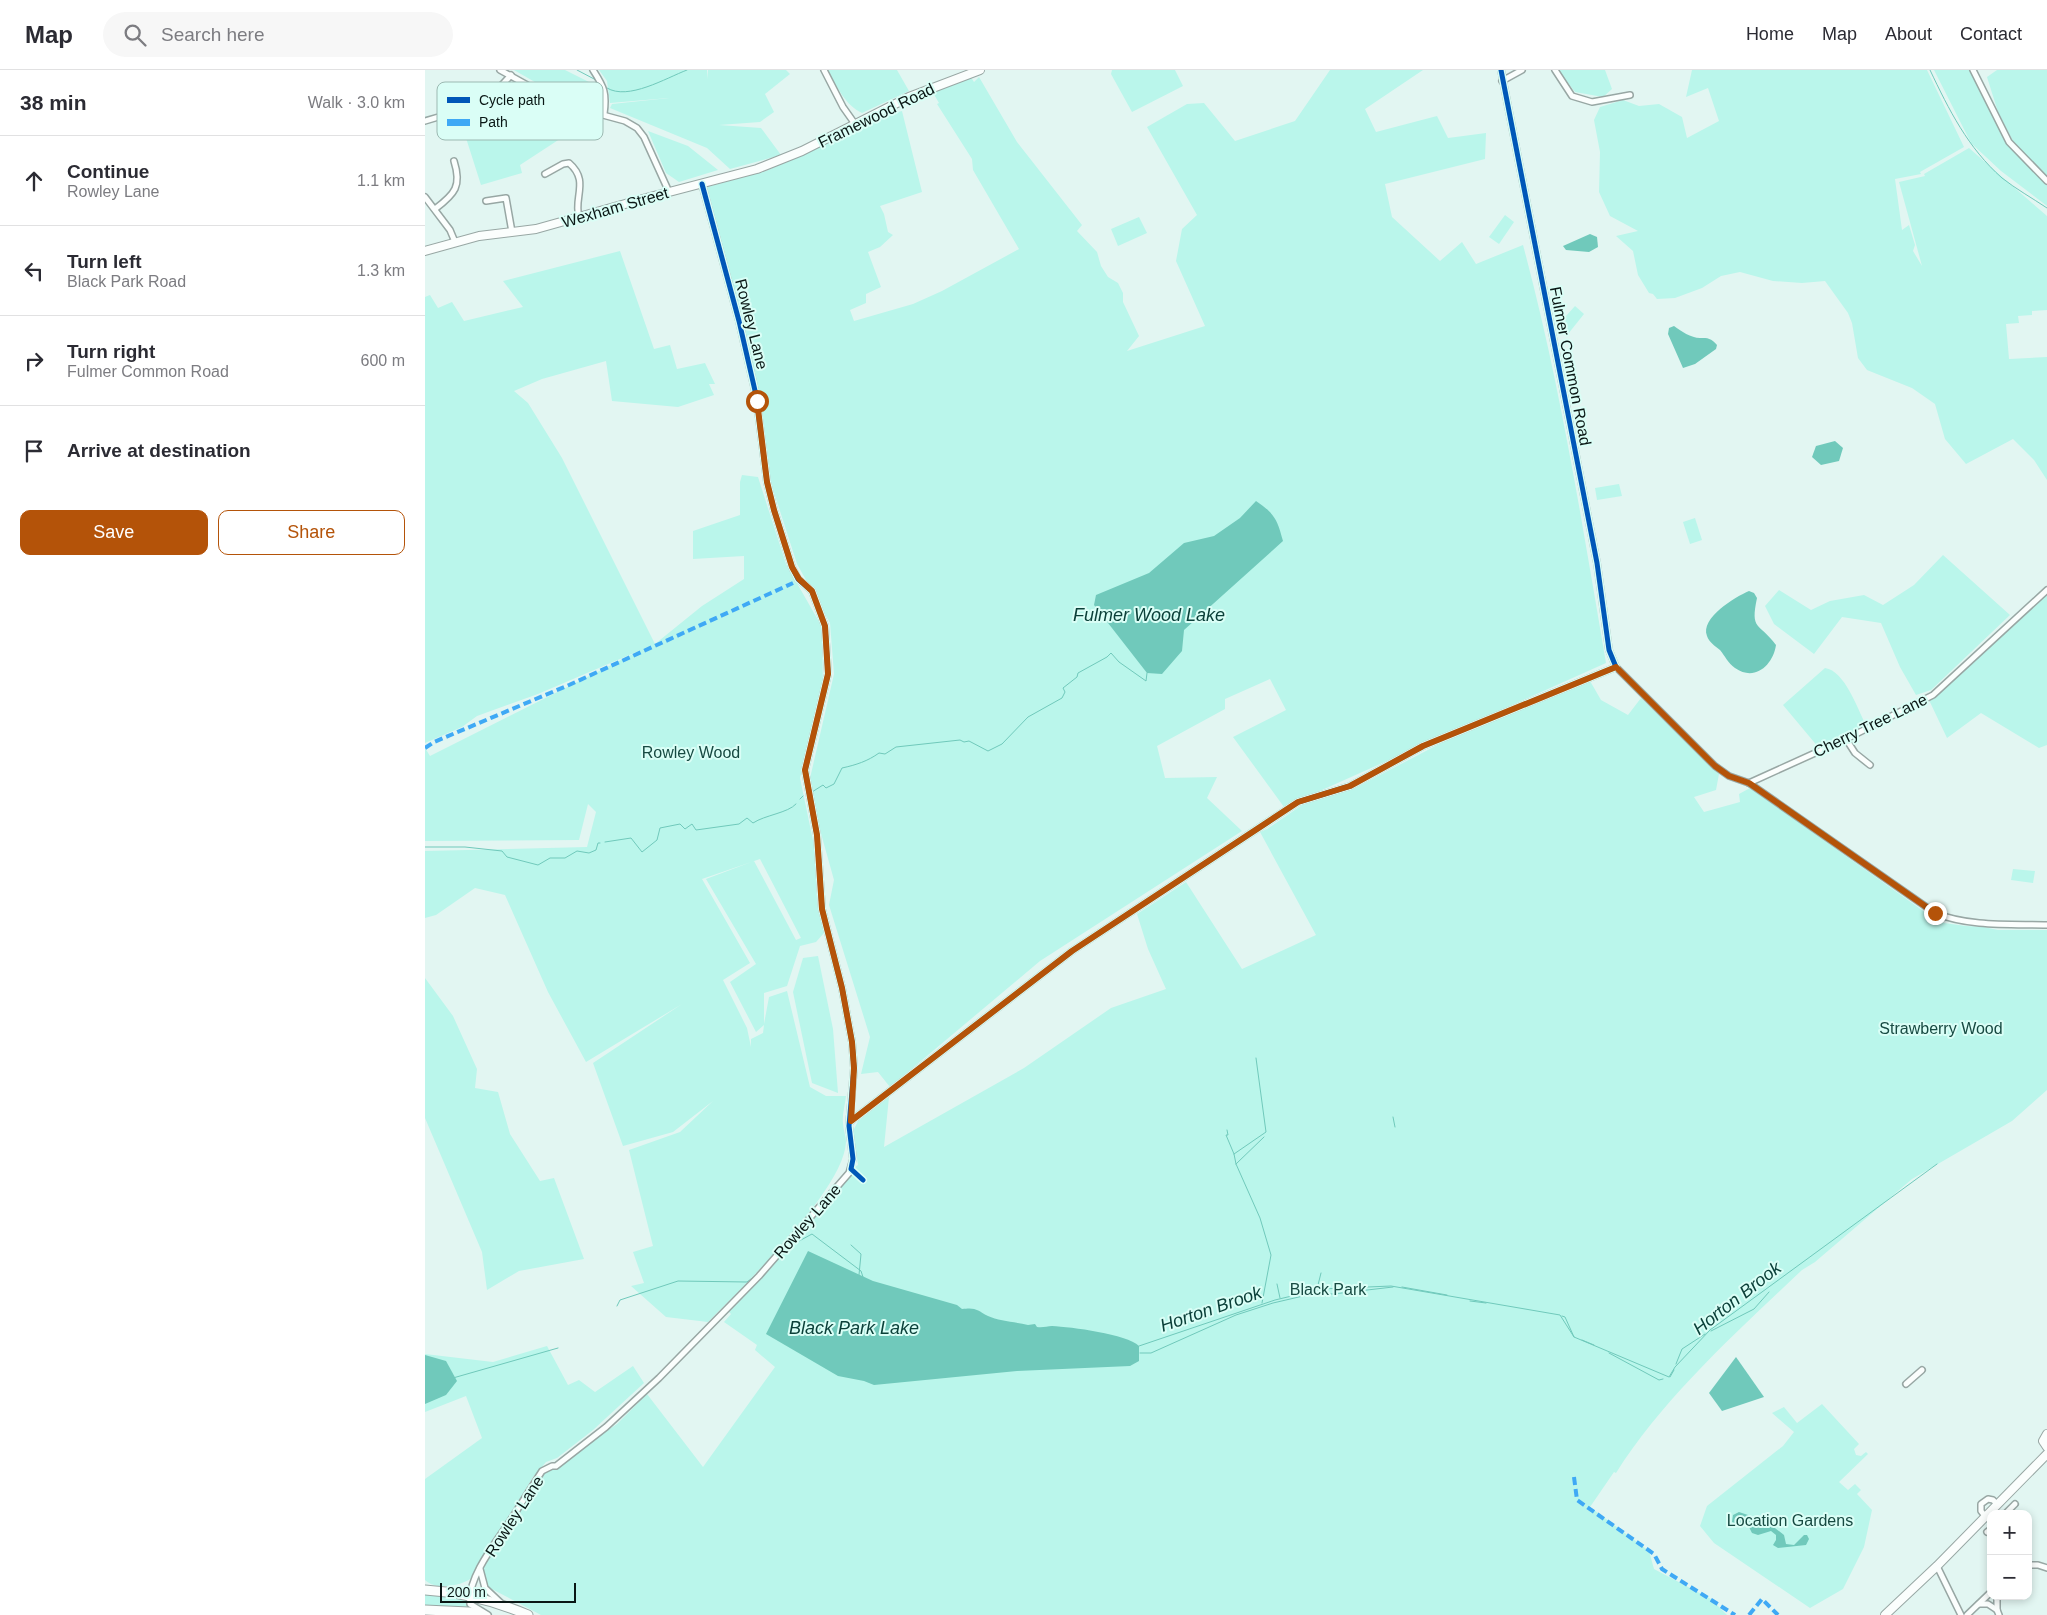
<!DOCTYPE html>
<html lang="en">
<head>
<meta charset="utf-8">
<style>
	:root { --surface:#fff; --page:#f7f7f7; --text:#2b2b33; --muted:#7c7c81; --line:#e1e1e2; --accent:#b45309 }
	body { margin:0; font-family:Arial,sans-serif; background:var(--page); color:var(--text) }
	.controls { position:absolute; right:15px; bottom:15px; display:grid; overflow:hidden; border-radius:10px; box-shadow:0 2px 8px #0003 }
	.controls button { width:45px; height:45px; display:grid; place-items:center; padding:0; border:0; border-bottom:1px solid var(--line); background:var(--surface); color:var(--text); font:25px sans-serif }
	.scale { position:absolute; left:15px; bottom:12px; width:136px; box-sizing:border-box; padding-left:5px; border:2px solid #0a1715; border-top:0; font-size:14px; line-height:18px; white-space:nowrap; color:#0a1715; -webkit-text-stroke:4px #dafef6; paint-order:stroke }
	.stop { position:absolute; width:15px; height:15px; margin:-11px; border:4px solid #b45309; border-radius:50%; background:#fff }
	.stop.end { background:#b45309; border-color:#fff; box-shadow:0 1px 5px #0008 }
	.list { margin:0; padding:0; list-style:none }
	h2 { display:flex; justify-content:space-between; align-items:center; height:65px; margin:0; padding:0 20px; font-size:21px }
	h2 small { font-size:16px; font-weight:400; color:var(--muted) }
	.list li { display:grid; grid-template-columns:32px 1fr auto; gap:15px; align-items:center; box-sizing:border-box; height:90px; padding:0 20px; border-top:1px solid var(--line) }
	.list b { display:block; font-size:19px; white-space:nowrap }
	.list p { margin:0; font-size:16px; white-space:nowrap; color:var(--muted) }
	.list em { font-size:16px; font-style:normal; color:var(--muted) }
	.actions { display:flex; gap:10px; padding:15px 20px }
	.actions a { flex:1; padding:11px 0; border:1px solid var(--accent); border-radius:10px; text-align:center; font-size:18px; color:var(--accent) }
	.actions .main { background:var(--accent); color:#fff }
	.icon { flex:none; width:28px; height:28px; fill:none; stroke:currentColor; stroke-width:2; stroke-linecap:round; stroke-linejoin:round }
	.map { position:relative; flex:none; width:1622px; height:1545px; overflow:hidden }
	header { display:flex; align-items:center; gap:30px; box-sizing:border-box; height:70px; padding:0 25px; background:var(--surface); border-bottom:1px solid var(--line) }
	header strong { font-size:24px }
	nav { display:flex; gap:28px; margin-inline-start:auto; font-size:18px }
	.search { width:350px; height:45px; background:var(--page); display:flex; align-items:center; gap:12px; box-sizing:border-box; padding:0 18px; border-radius:28px; color:var(--muted); font-size:19px }
	main { display:flex }
	aside { flex:1; background:var(--surface) }
	.map>svg:first-child { display:block }
</style>
</head>
<body>
<header>
<strong>Map</strong>
<div class="search"><svg class="icon" aria-label="search" viewBox="0 0 24 24"><circle cx="10" cy="10" r="6"/><path d="M15 15l6 6"/></svg>Search here</div>
<nav><a>Home</a><a>Map</a><a>About</a><a>Contact</a></nav>
</header>
<main>
<aside>
<h2>38 min<small>Walk · 3.0 km</small></h2>
<ul class="list">
<li><svg class="icon" aria-label="ahead" viewBox="0 0 24 24"><path d="M12 20V5M6 11l6-6 6 6"/></svg><div><b>Continue</b><p>Rowley Lane</p></div><em>1.1 km</em></li>
<li><svg class="icon" aria-label="left" viewBox="0 0 24 24"><path d="M17 20v-9H6M10 6l-5 5 5 5"/></svg><div><b>Turn left</b><p>Black Park Road</p></div><em>1.3 km</em></li>
<li><svg class="icon" aria-label="right" viewBox="0 0 24 24"><path d="M7 20v-9h11M14 6l5 5-5 5"/></svg><div><b>Turn right</b><p>Fulmer Common Road</p></div><em>600 m</em></li>
<li><svg class="icon" aria-label="arrive" viewBox="0 0 24 24"><path d="M6 21V4h12l-3 4 3 4H6"/></svg><div><b>Arrive at destination</b></div></li>
</ul>
<div class="actions"><a class="main">Save</a><a>Share</a></div>
</aside>
<div class="map">
<svg width="1622" height="1545" viewBox="0 0 1622 1545">
	<rect width="100%" height="100%" fill="#e2f6f2"/>
	<g fill="#baf6eb" fill-rule="evenodd">
		<polygon points="89,0 140,0 168,14 177,34 174,39 169,38 129,23"/>
		<polygon points="174,0 282,0 283,9 283,0 361,0 365,4 340,24 349,42 335,52 294,55 336,58 356,85 305,99 282,78 185,38 187,34 244,28 185,33 182,11"/>
		<path d="M 403,0 L 472,0 L 484,21 L 437,43 C 421,36 411,16 403,0 Z"/>
		<polygon points="687,0 750,0 758,16 707,42 686,4"/>
		<path d="M 905,0 L 998,0 L 940,39 L 951,62 L 1012,46 L 1023,68 L 1061,63 L 1060,89 L 960,114 L 967,147 L 1015,191 L 1037,172 L 1051,194 L 1098,175 C 1135,312 1157,453 1181,593 L 859,737 L 808,667 L 861,640 L 845,609 L 800,629 L 800,639 L 732,676 L 740,708 L 792,707 L 782,728 L 817,761 L 615,891 L 465,1017 L 453,1002 L 436,1004 L 445,967 L 404,835 L 409,810 L 383,717 L 409,604 L 405,553 L 372,494 L 344,407 L 330,336 L 325,289 L 320,263 L 282,117 L 341,101 L 462,45 L 477,41 L 497,122 L 455,136 L 459,144 L 463,162 L 468,165 L 455,177 L 443,182 L 456,217 L 441,224 L 441,233 L 425,240 L 429,251 L 488,234 L 517,221 L 594,179 L 548,100 L 547,89 L 512,34 L 514,33 L 507,21 L 545,6 L 549,12 L 554,7 L 592,72 L 657,155 L 652,161 L 672,182 L 676,196 L 683,207 L 693,213 L 698,223 L 698,232 L 714,266 L 702,281 L 780,256 L 751,191 L 757,159 L 772,145 L 722,57 L 762,34 L 779,33 L 810,71 L 870,51 Z"/>
		<polygon points="1133,0 1180,0 1187,19 1178,27 1150,22"/>
		<polygon points="1267,0 1502,0 1539,77 1495,102 1496,104 1470,109 1477,160 1484,155 1490,175 1488,181 1497,196 1474,112 1500,106 1499,104 1544,78 1622,146 1622,240 1607,241 1607,245 1593,246 1594,253 1581,254 1584,289 1622,287 1622,410 1609,390 1588,369 1541,394 1520,369 1510,334 1487,318 1442,300 1433,288 1427,253 1423,243 1400,211 1377,213 1348,211 1315,202 1296,206 1277,218 1250,228 1232,229 1228,224 1224,223 1213,205 1208,181 1191,166 1213,161 1185,146 1174,122 1175,82 1169,50 1175,37 1198,30 1214,36 1234,34 1257,47 1262,68 1294,51 1283,18 1261,27"/>
		<polygon points="1509,0 1547,0 1580,68 1622,112 1622,136 1576,101 1546,73"/>
		<polygon points="1572,0 1622,0 1622,106 1589,73 1573,42 1562,7"/>
		<polygon points="95,11 164,45 158,58 148,59 144,63 95,95 97,103 56,115 34,46 64,34"/>
		<polygon points="223,61 263,76 293,100 254,112 241,103"/>
		<polygon points="1080,145 1089,152 1074,174 1064,167"/>
		<polygon points="714,147 722,163 693,176 686,159"/>
		<path d="M 195,181 L 229,279 L 245,275 L 252,299 L 280,293 L 290,314 L 284,314 L 289,325 L 253,337 L 187,331 L 181,291 L 117,309 L 89,321 L 103,333 L 137,388 L 230,574 L 277,536 L 319,509 L 319,486 L 268,489 L 268,461 L 315,445 L 315,412 L 317,405 L 333,407 L 361,494 L 397,557 L 398,617 L 375,708 L 390,780 L 392,831 L 399,863 L 391,872 L 375,876 L 362,916 L 339,923 L 339,954 L 344,927 L 362,921 L 385,1017 L 401,1026 L 421,1026 C 420,1035 417,1045 418,1053 C 418,1059 421,1066 421,1072 C 419,1120 318,1216 283,1252 L 241,1247 L 206,1216 L 219,1213 L 208,1182 L 228,1176 L 204,1080 L 255,1062 L 288,1031 L 248,1062 L 198,1076 L 168,993 L 257,934 L 161,992 L 123,922 L 80,825 L 50,818 L 11,845 L 0,848 L 0,781 L 162,777 L 171,742 L 163,734 L 154,770 L 0,771 L 0,678 L 5,686 L 216,580 L 113,624 L 52,646 L 37,657 L 0,673 L 0,227 L 5,225 L 13,238 L 27,232 L 39,251 L 98,237 L 78,211 ZM 335,789 L 376,868 L 371,870 L 329,791 L 281,809 L 331,894 L 305,912 L 331,962 L 339,955 L 338,963 L 326,969 L 326,977 L 322,958 L 298,910 L 325,893 L 277,809 Z"/>
		<polygon points="1150,236 1159,244 1143,264 1133,255"/>
		<polygon points="1194,414 1197,426 1172,430 1170,418"/>
		<polygon points="1270,448 1277,470 1265,474 1258,452"/>
		<polygon points="1518,485 1585,545 1506,620 1491,625 1475,597 1456,553 1417,547 1389,584 1349,554 1340,536 1354,520 1386,540 1405,531 1439,525 1458,535 1489,515"/>
		<path d="M 1622,525 L 1622,675 L 1614,678 L 1556,643 L 1522,668 L 1504,630 C 1518,624 1519,616 1530,607 C 1562,581 1592,553 1622,525 Z"/>
		<path d="M 1400,598 C 1420,601 1432,638 1441,655 L 1394,678 L 1358,635 Z"/>
		<path d="M 1165,611 L 1176,630 L 1203,645 L 1216,628 L 1294,704 L 1291,720 L 1269,727 L 1279,742 L 1315,732 L 1314,724 L 1325,718 L 1504,845 L 1519,853 L 1541,856 L 1559,857 L 1573,860 L 1622,860 L 1622,1020 L 1587,1051 L 1487,1109 L 1390,1192 L 1377,1200 C 1312,1262 1239,1327 1191,1403 L 1189,1402 L 1165,1437 L 1224,1481 L 1229,1499 L 1286,1529 L 1302,1545 L 116,1545 L 63,1517 L 57,1500 L 119,1403 L 192,1354 L 222,1324 L 278,1397 L 350,1297 L 330,1280 L 332,1275 L 299,1252 L 306,1244 L 304,1242 L 348,1196 L 372,1163 L 426,1099 L 433,1095 L 428,1061 L 433,1051 L 464,1027 L 459,1077 L 599,998 L 686,938 L 741,919 L 723,879 L 712,844 L 761,812 L 817,899 L 891,865 L 835,762 L 842,759 L 877,735 L 930,718 L 1018,672 Z"/>
		<polygon points="1588,799 1610,801 1608,813 1586,810"/>
		<polygon points="393,886 408,959 413,1023 387,1013 368,922 378,888"/>
		<polygon points="0,908 28,946 52,999 50,1018 73,1022 85,1064 115,1111 129,1108 159,1189 94,1201 62,1220 57,1182 0,1048"/>
		<path d="M 122,1276 L 143,1315 L 154,1310 L 170,1322 L 208,1296 L 219,1313 L 168,1360 L 132,1388 L 121,1392 L 108,1407 L 48,1507 C 37,1516 11,1521 0,1510 L 0,1409 L 57,1368 L 41,1326 L 0,1342 L 0,1284 L 68,1292 Z"/>
		<polygon points="1397,1334 1434,1374 1429,1379 1431,1385 1436,1386 1441,1382 1443,1384 1414,1412 1423,1420 1430,1414 1436,1420 1432,1424 1447,1440 1439,1477 1418,1519 1385,1538 1289,1473 1275,1456 1282,1436 1358,1376 1369,1362 1347,1343 1359,1337 1372,1353"/>
		<polygon points="0,1523 41,1528 44,1538 0,1536"/>
	</g>
	<g fill="#70c9bb">
		<polygon points="1165,164 1172,167 1173,177 1164,182 1141,180 1138,176"/>
		<path d="M 1249,256 C 1256,261 1266,268 1275,268 C 1283,268 1286,268 1292,275 L 1291,279 L 1270,294 L 1258,298 L 1243,264 L 1244,258 Z"/>
		<polygon points="1410,371 1418,378 1414,391 1396,395 1387,387 1391,376"/>
		<path d="M 831,431 C 850,444 852,449 858,471 L 759,560 L 757,581 L 737,604 L 722,603 L 669,535 L 671,525 L 724,503 L 759,473 L 789,466 L 815,448 Z"/>
		<path d="M 1324,521 L 1329,523 L 1332,528 C 1325,561 1334,552 1351,575 C 1348,595 1330,612 1310,598 C 1303,593 1300,586 1295,580 C 1290,576 1284,572 1282,566 C 1275,548 1310,527 1324,521 Z"/>
		<path d="M 383,1181 L 448,1211 L 532,1235 L 537,1239 C 551,1237 552,1240 563,1246 C 574,1251 591,1252 603,1255 L 610,1254 L 612,1257 C 618,1258 622,1256 627,1256 C 646,1257 702,1264 714,1276 L 714,1291 L 705,1296 L 592,1301 L 449,1315 L 439,1311 L 413,1306 L 341,1264 Z"/>
		<polygon points="0,1285 21,1291 32,1311 21,1325 0,1334"/>
		<polygon points="1311,1287 1339,1327 1297,1341 1284,1323"/>
		<polygon points="1314,1442 1326,1446 1333,1453 1341,1451 1359,1465 1361,1474 1369,1475 1379,1465 1382,1465 1384,1469 1381,1475 1353,1478 1348,1475 1351,1470 1351,1465 1346,1461 1333,1465 1327,1463 1321,1451 1312,1454 1307,1452 1308,1445"/>
	</g>
	<g fill="none" stroke-linecap="round" stroke-linejoin="round">
		<g stroke="#70c9bb" stroke-width="1">
			<polyline points="152,0 171,10"/>
			<path d="M 1505,0 C 1524,40 1543,78 1577,108 C 1591,119 1607,128 1622,138"/>
			<path d="M 182,18 C 203,31 241,8 262,0"/>
			<path d="M 387,722 L 398,715 L 401,718 L 409,714 L 417,698 C 431,695 443,691 454,683 L 460,684 L 471,677 L 535,670 L 539,672 L 544,671 L 563,681 L 577,674 L 603,647 L 637,628 L 640,622 L 638,618 L 652,607 L 653,603 L 682,587 L 686,583 L 694,592 L 721,611 L 722,603"/>
			<polyline points="375,729 378,726"/>
			<path d="M 180,772 L 206,768 L 217,782 L 232,770 L 235,758 L 255,754 L 260,759 L 267,754 L 271,760 L 314,754 L 322,748 L 328,753 C 340,745 363,743 371,734"/>
			<polyline points="0,777 40,777 77,781 82,787 113,795 125,788 140,788 152,781 164,783 171,780 173,773 175,773"/>
			<polyline points="968,1047 970,1057"/>
			<polyline points="802,1060 803,1065 801,1065 809,1084 811,1094 835,1148 846,1185 837,1233"/>
			<polyline points="809,1084 841,1062 831,988"/>
			<polyline points="811,1094 839,1067"/>
			<polyline points="426,1175 436,1184 434,1205"/>
			<polyline points="354,1187 363,1177 387,1164 436,1201 438,1207"/>
			<polyline points="852,1214 855,1228"/>
			<polyline points="977,1217 1022,1225"/>
			<polyline points="892,1219 896,1203"/>
			<polyline points="1045,1231 1061,1233"/>
			<polyline points="192,1236 195,1230 253,1211 322,1212 335,1202"/>
			<polyline points="1137,1246 1140,1247 1149,1267"/>
			<polyline points="1286,1261 1329,1239 1344,1222"/>
			<polyline points="1157,1270 1169,1275"/>
			<polyline points="714,1276 850,1230 896,1219 966,1216 1135,1245 1149,1267 1244,1307 1250,1297 1285,1260 1512,1094"/>
			<polyline points="715,1283 726,1283 811,1245 848,1233 891,1223 908,1224 968,1217"/>
			<polyline points="1184,1283 1234,1310 1238,1309"/>
			<polyline points="1251,1294 1257,1279 1280,1264"/>
			<polyline points="1245,1307 1249,1300"/>
			<polyline points="28,1308 133,1278"/>
		</g>
		<g stroke="#98a7a4" stroke-width="8">
			<g id="street">
				<polyline points="75,0 122,26 152,38 200,51 212,58 219,67 244,122"/>
				<path d="M 168,0 C 179,17 182,23 179,44"/>
				<polyline points="399,0 418,37 430,54"/>
				<path d="M 1076,0 L 1172,493 L 1184,580 L 1191,597 L 1290,696 L 1304,706 L 1324,713 L 1510,843 C 1544,857 1586,854 1622,855"/>
				<polyline points="1130,0 1147,26 1167,32 1205,25"/>
				<polyline points="1548,0 1584,72 1622,111"/>
				<polyline points="1077,11 1097,0"/>
				<path d="M 0,51 C 32,42 64,32 86,5"/>
				<path d="M 120,104 L 138,94 L 144,93 C 165,111 148,128 154,147"/>
				<polyline points="0,127 25,160 30,172"/>
				<polyline points="61,131 81,128 87,162"/>
				<path d="M 10,139 C 30,124 37,116 29,91"/>
				<polyline points="1421,669 1430,683 1445,695"/>
				<polyline points="1324,713 1421,669 1508,625 1622,520"/>
				<polyline points="426,1051 647,881 873,732 925,716 998,676 1191,597"/>
				<polyline points="1481,1314 1497,1300"/>
				<polyline points="1580,1444 1590,1434"/>
				<polyline points="1560,1446 1556,1441 1556,1434 1563,1429 1568,1430 1572,1434"/>
				<polyline points="1562,1462 1566,1459"/>
				<polyline points="1603,1495 1613,1495 1622,1498"/>
				<polyline points="1512,1496 1536,1545"/>
				<polyline points="55,1499 60,1518 76,1533"/>
				<polyline points="1572,1526 1572,1540 1574,1545"/>
				<polyline points="1554,1534 1563,1534 1572,1540"/>
				<path d="M 63,1545 L 45,1534 C 42,1508 71,1472 85,1451 C 96,1434 106,1418 117,1401 L 127,1396 L 131,1396 L 181,1357 L 234,1308 L 334,1206 L 424,1103 L 428,1089 L 424,1056 L 429,998 L 427,972 L 417,918 L 397,839 L 392,765 L 380,700 L 403,604 L 400,556 L 387,521 L 373,509 L 367,497 L 349,440 L 342,412 L 331,325 L 314,251 L 277,114"/>
				<polyline points="1542,1545 1566,1522"/>
			</g>
		</g>
		<g stroke="#98a7a4" stroke-width="10">
			<g id="secondary">
				<polyline points="0,181 54,166 111,159 225,127 332,99 377,81 484,27 555,0"/>
				<polyline points="1622,1364 1618,1371 1622,1377"/>
				<polyline points="1460,1545 1512,1496 1622,1384"/>
			</g>
		</g>
		<g stroke="#98a7a4" stroke-width="11">
			<g id="primary">
				<path d="M 0,1520 C 36,1522 70,1531 103,1545"/>
				<polyline points="0,1540 44,1542 57,1545"/>
			</g>
		</g>
		<use href="#street" stroke="#fbfefd" stroke-width="5"/>
		<use href="#secondary" stroke="#fbfefd" stroke-width="8"/>
		<use href="#primary" stroke="#fbfefd" stroke-width="9"/>
		<g stroke="#3fa9f5" stroke-width="4" stroke-dasharray="8 4" stroke-linecap="butt">
			<polyline points="0,678 9,672 144,615 368,513"/>
			<polyline points="1149,1407 1152,1430 1229,1484 1237,1499 1310,1545"/>
			<polyline points="1324,1545 1337,1529 1353,1545"/>
		</g>
		<g stroke="#dafef6" stroke-width="8">
			<g id="cycleway">
				<polyline points="277,114 314,251 331,325 342,412 349,440 367,497 373,509 387,521 400,556 403,604 380,700 392,765 397,839 417,918 427,972 429,998 424,1056 428,1089 426,1099 438,1110"/>
				<polyline points="426,1051 647,881 873,732 925,716 998,676 1191,597 1184,580 1172,493 1076,0"/>
			</g>
		</g>
		<use href="#cycleway" stroke="#0057b8" stroke-width="5"/>
	</g>
	<g fill="none" stroke-linecap="round" stroke-linejoin="round">
		<polyline stroke="#b45309" stroke-width="6" points="332,331 342,412 349,440 367,497 374,509 387,521 400,556 403,604 380,700 392,765 397,839 417,918 427,972 429,998 426,1051 647,881 873,732 925,716 998,676 1191,597 1290,696 1304,706 1324,713 1510,843"/>
	</g>
	<g text-anchor="middle" stroke-width="4" stroke-linejoin="round" paint-order="stroke">
		<g font-size="16" fill="#0a1715" stroke="#dafef6">
			<text transform="translate(451 45) rotate(-26)" y="6">Framewood Road</text>
			<text transform="translate(190 137) rotate(-16)" y="6">Wexham Street</text>
			<text transform="translate(327 254) rotate(76)" y="6">Rowley Lane</text>
			<text transform="translate(1146 296) rotate(79)" y="6">Fulmer Common Road</text>
			<text transform="translate(1445 655) rotate(-26)" y="6">Cherry Tree Lane</text>
			<text transform="translate(382 1151) rotate(-49)" y="6">Rowley Lane</text>
			<text transform="translate(89 1446) rotate(-57)" y="6">Rowley Lane</text>
		</g>
		<g font-size="16" fill="#174a42" stroke="#dafef6">
			<text x="266" y="688">Rowley Wood</text>
			<text x="1516" y="964">Strawberry Wood</text>
			<text x="903" y="1225">Black Park</text>
			<text x="1365" y="1456">Location Gardens</text>
		</g>
		<g font-size="18" font-style="italic" fill="#0b4039" stroke="#dafef6">
			<text x="724" y="551">Fulmer Wood Lake</text>
			<text transform="translate(1312 1228) rotate(-38)" y="6">Horton Brook</text>
			<text transform="translate(786 1239) rotate(-19)" y="6">Horton Brook</text>
			<text x="429" y="1264">Black Park Lake</text>
		</g>
	</g>
	<rect x="12" y="12" width="166" height="58" rx="8" fill="#dafef6" stroke="#9cb9b2" stroke-width="1"/>
	<rect x="22" y="27" width="23" height="6" fill="#0057b8"/>
	<rect x="22" y="49" width="23" height="7" fill="#3fa9f5"/>
	<g font-size="14" fill="#0a1715">
		<text x="54" y="35">Cycle path</text>
		<text x="54" y="57">Path</text>
	</g>
</svg>
<div class="controls">
<button>+</button>
<button>−</button>
</div>
<div class="scale">200 m</div>
<div class="stop" style="left:332px;top:331px"></div>
<div class="stop end" style="left:1510px;top:843px"></div>
</div>
</main>
</body>
</html>
